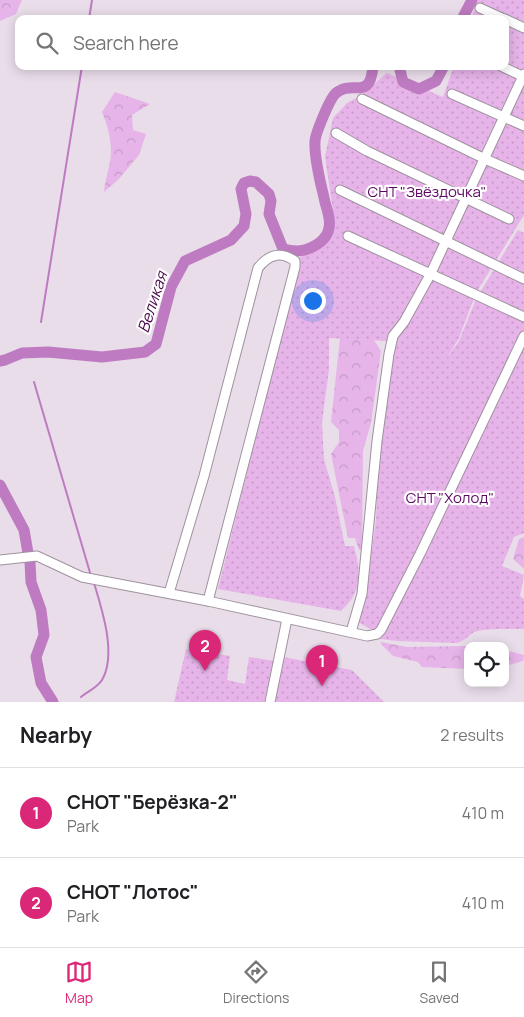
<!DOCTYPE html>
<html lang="en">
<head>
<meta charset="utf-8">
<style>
	:root { --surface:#fff; --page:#f6f6f6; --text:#202124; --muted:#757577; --line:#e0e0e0; --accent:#db2777 }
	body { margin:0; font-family:Manrope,sans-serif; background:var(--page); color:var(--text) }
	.controls { position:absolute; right:15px; bottom:15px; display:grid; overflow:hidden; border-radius:10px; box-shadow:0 2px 12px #0003 }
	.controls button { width:45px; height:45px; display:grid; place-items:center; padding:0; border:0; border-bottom:1px solid var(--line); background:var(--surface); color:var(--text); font:25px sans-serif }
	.you { position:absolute; left:312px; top:300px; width:18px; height:18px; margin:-12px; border:4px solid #fff; border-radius:50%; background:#1a73e8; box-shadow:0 0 0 8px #1a73e833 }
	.badge { display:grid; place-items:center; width:32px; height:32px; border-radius:50%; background:var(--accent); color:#fff; font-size:16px; font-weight:700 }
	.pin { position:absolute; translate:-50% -41px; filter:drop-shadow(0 1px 2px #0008) }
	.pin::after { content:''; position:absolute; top:26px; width:18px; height:15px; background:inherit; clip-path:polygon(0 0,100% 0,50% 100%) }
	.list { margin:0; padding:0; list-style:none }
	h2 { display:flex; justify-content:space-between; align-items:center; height:65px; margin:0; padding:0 20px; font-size:21px }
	h2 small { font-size:16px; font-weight:400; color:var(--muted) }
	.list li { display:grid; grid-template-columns:32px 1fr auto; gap:15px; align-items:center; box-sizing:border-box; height:90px; padding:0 20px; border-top:1px solid var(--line) }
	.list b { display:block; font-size:19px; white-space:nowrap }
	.list p { margin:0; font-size:16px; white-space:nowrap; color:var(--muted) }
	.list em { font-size:16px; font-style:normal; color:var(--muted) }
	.icon { flex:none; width:28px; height:28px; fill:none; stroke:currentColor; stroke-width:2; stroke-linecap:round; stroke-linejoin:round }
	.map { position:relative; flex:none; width:524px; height:702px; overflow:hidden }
	.search { position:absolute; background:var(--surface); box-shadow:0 2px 12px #0003; left:15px; right:15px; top:15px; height:55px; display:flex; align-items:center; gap:12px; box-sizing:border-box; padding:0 18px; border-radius:10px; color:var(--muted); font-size:19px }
	.sheet { height:245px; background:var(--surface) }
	nav { display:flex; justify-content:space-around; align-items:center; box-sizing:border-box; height:70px; border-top:1px solid var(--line); background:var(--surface); font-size:14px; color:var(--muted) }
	nav a { display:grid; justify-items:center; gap:2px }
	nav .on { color:var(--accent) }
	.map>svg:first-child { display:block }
</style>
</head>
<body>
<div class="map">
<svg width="524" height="702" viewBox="0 0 524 702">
	<defs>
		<pattern id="grass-dots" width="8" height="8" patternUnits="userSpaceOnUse" patternTransform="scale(1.25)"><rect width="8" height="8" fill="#e7b4e9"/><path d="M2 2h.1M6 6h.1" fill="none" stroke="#c69ac8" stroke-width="1.8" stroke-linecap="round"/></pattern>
		<pattern id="forest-crowns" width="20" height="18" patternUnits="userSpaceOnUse" patternTransform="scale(1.25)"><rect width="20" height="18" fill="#e7b4e9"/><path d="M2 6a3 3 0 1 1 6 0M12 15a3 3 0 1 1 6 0" fill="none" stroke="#c69ac8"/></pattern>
	</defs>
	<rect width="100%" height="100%" fill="#e9dde9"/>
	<g fill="url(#grass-dots)">
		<path d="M 478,0 L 524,0 L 524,215 L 476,293 L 459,338 L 447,358 L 459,341 L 476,299 L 518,230 L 524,233 L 524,533 L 514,537 L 502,566 L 524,575 L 520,596 L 524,599 L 524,628 L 523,629 C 511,629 484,628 474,632 C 468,636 466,640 457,643 L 397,641 L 380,639 L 376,632 L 358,622 L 366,594 L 376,519 L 378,468 L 392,343 L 385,341 L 329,338 L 329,369 L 322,423 L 324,459 L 335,497 L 345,546 L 354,546 C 361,572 363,591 341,611 L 218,589 L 297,272 L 299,258 L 327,241 L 335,224 L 325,157 L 333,118 L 347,103 L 360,96 L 387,73 L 443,97 L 454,66 L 505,66 L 505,19 L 471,19 Z"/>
		<polygon points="186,649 230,656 227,680 245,684 249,657 274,661 266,702 174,702"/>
		<polygon points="283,657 352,670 384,702 273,702"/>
	</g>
	<g fill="url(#forest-crowns)">
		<polygon points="0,0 22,0 16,14 0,21"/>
		<path d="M 115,92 L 150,104 L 132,115 L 133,130 L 146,134 L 139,155 L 118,180 L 104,192 C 105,178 111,165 111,151 C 111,138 107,124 102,112 Z"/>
		<polygon points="340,338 374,340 381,351 371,423 363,451 362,550 359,550 355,538 348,538 331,454 339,442 339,430 331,422"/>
		<polygon points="524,537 524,569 513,559 519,539"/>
		<polygon points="381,642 407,647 468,646 468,669 422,667 418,662 393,656 381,644"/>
		<polygon points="505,650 524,655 523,661 505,666"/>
	</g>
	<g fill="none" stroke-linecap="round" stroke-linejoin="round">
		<g stroke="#be7bc1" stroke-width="2">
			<polyline points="89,19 92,0"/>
			<polyline points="41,322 82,66"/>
			<polyline points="34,382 91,576"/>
			<path d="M 81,697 C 87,692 98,687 102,680 C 117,654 102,610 94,583"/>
		</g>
		<g stroke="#be7bc1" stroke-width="11">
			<polyline points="462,19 472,0"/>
			<polyline points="399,66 403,82 419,89 436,81 444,66"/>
			<path d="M 0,361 L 5,360 L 22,353 L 48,352 L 102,357 L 145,352 L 156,344 L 171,287 L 185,261 L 231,240 L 244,226 L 246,214 L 241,189 L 244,183 L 250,181 L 256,182 L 269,194 L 271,201 L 269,214 L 283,249 C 296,252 304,252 316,245 C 322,242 328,235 329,228 C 331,219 327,210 325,202 C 321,184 314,160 315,142 C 315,134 330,98 336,93 C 353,79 370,102 373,66"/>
			<polyline points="0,485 24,530 28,553"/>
			<polyline points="30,562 31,582 41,610 44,635 36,657 41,683 53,702"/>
		</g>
		<g stroke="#9e929e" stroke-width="11">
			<g id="minor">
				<polyline points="480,8 504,19"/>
				<polyline points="505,19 524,28"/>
				<polyline points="501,66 524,77"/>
				<polyline points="452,94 524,126"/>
				<polyline points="362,99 485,159 524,176"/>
				<polyline points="336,133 367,151 509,219"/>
				<polyline points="340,190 524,279"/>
				<polyline points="348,236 524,317"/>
				<polyline points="0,560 37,556 82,577 208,601 367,636 377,634 381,630 420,554 524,336"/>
				<path d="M 169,593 L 204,476 L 258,268 C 269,254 280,251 295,261 L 295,267 L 208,601"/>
				<polyline points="351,632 362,594 377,441 389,354 393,336 404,322 430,275 524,74"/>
				<polyline points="270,702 287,619"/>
			</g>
		</g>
		<use href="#minor" stroke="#fff" stroke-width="9"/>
	</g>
	<g text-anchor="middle" stroke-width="4.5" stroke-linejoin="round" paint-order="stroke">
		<g font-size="15" fill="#5d0662" stroke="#fff">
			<text x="427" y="197">СНТ "Звёздочка"</text>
			<text x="450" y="503">СНТ "Холод"</text>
		</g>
		<g font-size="16" font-style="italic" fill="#4b0d4e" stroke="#fff">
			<text transform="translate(152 302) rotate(-72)" y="6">Великая</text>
		</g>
	</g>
</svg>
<div class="controls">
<button><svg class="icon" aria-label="locate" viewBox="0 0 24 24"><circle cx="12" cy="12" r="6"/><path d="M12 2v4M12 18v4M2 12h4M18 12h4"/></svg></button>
</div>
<div class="you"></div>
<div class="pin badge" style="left:322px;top:686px">1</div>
<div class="pin badge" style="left:205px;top:671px">2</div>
<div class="search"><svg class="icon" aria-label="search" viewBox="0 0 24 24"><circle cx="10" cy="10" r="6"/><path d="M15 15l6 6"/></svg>Search here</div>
</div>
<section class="sheet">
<h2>Nearby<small>2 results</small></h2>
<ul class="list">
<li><span class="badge">1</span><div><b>СНОТ &quot;Берёзка-2&quot;</b><p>Park</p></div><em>410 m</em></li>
<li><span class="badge">2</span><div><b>СНОТ &quot;Лотос&quot;</b><p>Park</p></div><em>410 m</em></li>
</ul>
</section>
<nav>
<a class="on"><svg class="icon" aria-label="map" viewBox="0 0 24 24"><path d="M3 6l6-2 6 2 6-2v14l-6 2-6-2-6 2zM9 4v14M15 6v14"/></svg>Map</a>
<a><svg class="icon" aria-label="directions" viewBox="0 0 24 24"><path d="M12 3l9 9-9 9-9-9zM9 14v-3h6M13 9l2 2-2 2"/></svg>Directions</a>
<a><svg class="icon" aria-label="saved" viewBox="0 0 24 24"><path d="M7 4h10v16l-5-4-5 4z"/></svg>Saved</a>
</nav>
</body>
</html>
